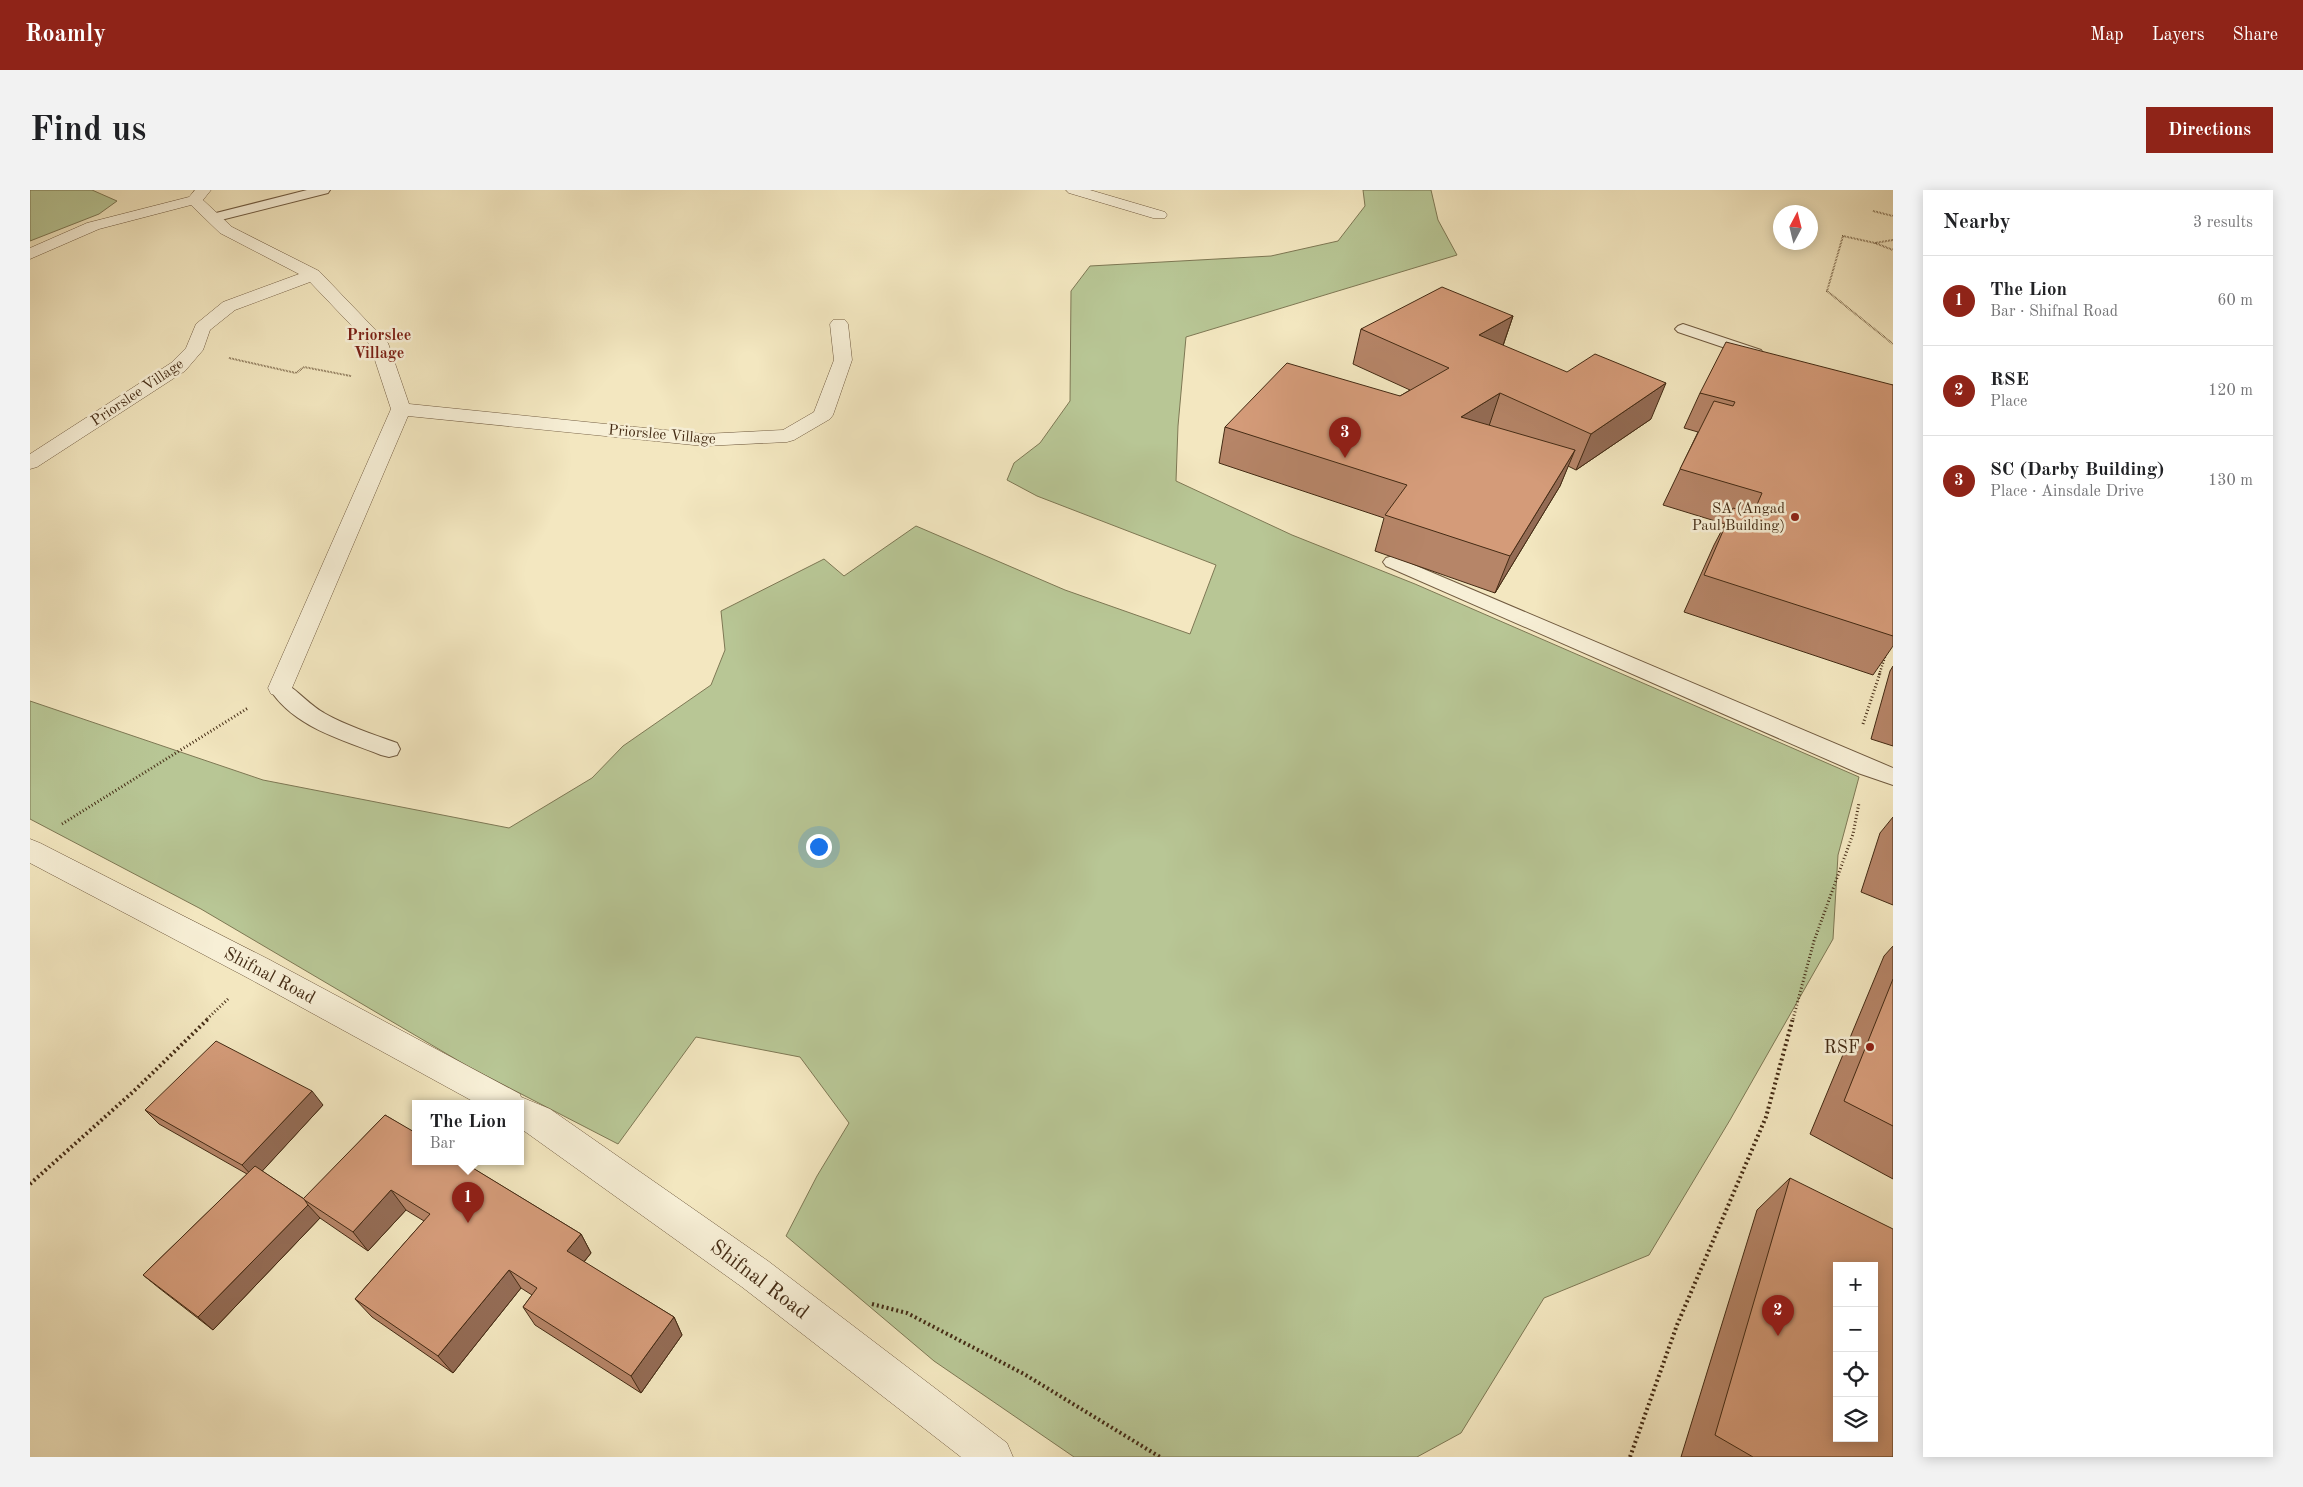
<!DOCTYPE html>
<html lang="en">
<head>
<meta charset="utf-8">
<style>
	:root { --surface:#fff; --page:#f2f2f2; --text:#202124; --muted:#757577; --line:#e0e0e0; --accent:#8f2418 }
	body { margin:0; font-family:"Old Standard TT",serif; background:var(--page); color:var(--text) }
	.controls { position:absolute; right:15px; bottom:15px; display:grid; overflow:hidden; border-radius:0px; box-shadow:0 2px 12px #0003 }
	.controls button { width:45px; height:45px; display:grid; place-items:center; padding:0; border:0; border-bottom:1px solid var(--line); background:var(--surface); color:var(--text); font:25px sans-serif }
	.compass { position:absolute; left:1743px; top:15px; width:45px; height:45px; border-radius:50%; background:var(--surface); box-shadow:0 2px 12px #0003; rotate:7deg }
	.you { position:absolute; left:788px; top:656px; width:18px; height:18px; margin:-12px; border:4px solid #fff; border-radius:50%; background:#1a73e8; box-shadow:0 0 0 8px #1a73e833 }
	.badge { display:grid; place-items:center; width:32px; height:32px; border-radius:50%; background:var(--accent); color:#fff; font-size:16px; font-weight:700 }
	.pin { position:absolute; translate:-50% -41px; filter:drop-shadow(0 1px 2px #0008) }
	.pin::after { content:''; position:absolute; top:26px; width:18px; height:15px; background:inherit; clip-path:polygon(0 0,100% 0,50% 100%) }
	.popup { position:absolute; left:382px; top:910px; width:112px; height:65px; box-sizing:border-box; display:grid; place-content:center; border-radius:0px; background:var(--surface); filter:drop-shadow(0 1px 4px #0005); font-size:16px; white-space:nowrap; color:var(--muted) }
	.popup b { font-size:19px; color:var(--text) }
	.popup::after { content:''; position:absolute; left:50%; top:100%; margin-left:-10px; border:10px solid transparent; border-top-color:var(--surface) }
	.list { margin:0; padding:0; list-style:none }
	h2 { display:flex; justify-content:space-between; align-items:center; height:65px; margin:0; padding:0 20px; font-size:21px }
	h2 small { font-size:16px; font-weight:400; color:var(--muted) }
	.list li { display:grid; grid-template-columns:32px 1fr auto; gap:15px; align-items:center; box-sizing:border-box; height:90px; padding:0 20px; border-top:1px solid var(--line) }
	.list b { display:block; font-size:19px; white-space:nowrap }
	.list p { margin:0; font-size:16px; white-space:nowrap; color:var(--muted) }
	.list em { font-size:16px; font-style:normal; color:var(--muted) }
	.icon { flex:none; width:28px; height:28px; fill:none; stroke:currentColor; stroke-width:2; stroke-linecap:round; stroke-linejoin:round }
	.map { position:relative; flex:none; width:1863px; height:1267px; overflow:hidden; border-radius:0px }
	header { display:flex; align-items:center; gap:30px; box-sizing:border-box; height:70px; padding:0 25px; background:var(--accent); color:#fff }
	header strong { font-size:24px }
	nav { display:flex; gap:28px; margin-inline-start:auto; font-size:18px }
	.intro { display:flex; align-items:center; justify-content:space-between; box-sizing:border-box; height:120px; padding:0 30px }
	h1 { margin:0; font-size:35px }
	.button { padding:12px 22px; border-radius:0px; background:var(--accent); color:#fff; font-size:18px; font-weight:700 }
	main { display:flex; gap:30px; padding:0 30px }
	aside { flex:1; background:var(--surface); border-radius:0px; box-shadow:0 2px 12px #0003 }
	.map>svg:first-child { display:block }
</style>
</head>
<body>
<header>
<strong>Roamly</strong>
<nav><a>Map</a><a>Layers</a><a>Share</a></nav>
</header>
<div class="intro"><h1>Find us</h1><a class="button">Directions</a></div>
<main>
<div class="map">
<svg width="1863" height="1267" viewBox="0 0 1863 1267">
	<rect width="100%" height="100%" fill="#f3e7c0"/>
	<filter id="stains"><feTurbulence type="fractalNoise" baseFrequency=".004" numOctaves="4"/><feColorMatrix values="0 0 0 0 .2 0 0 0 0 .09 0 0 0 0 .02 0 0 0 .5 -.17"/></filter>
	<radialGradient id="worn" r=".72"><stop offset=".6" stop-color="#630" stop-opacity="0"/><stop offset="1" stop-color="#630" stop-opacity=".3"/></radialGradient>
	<g fill="#b8c695" stroke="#7e7854">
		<polygon points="0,0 62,0 87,11 69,24 0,51"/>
		<polygon points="1333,0 1401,0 1408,30 1427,65 1156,147 1148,236 1146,291 1262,345 1385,394 1829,587 1808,665 1803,749 1700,930 1619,1065 1514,1108 1431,1243 1387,1267 1044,1267 904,1171 756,1046 787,986 819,933 770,867 666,847 588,954 439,877 171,719 0,629 0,511 233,590 479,638 562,588 593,556 681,495 695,460 691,421 794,369 814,386 886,336 1035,400 1160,444 1186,375 1007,306 977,290 984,273 1010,253 1040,211 1041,101 1060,76 1241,66 1308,51 1335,16"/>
	</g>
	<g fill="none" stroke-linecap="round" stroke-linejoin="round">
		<g stroke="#705a3f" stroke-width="2">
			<g id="service">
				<polygon points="277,0 300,0 298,3 183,32 176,28 178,25"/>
				<polygon points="1653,134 1731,160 1733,163 1731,166 1725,168 1648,142 1645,139 1648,136"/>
				<polygon points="1363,366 1863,578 1863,595 1828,583 1356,376 1353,372 1356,368"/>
				<path d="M 250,491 C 262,494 279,515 294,523 C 317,536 342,544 367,553 L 370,559 L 367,565 L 359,567 L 351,565 C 311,549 263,537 239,498 L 242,493 Z"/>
			</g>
		</g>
		<g stroke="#705a3f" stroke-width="1">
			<g id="minor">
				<polygon points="165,0 181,0 173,10 202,37 289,81 358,153 379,214 674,244 753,240 784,222 804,170 800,134 803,130 815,130 818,134 822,170 803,225 800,229 764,250 757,252 674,256 378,226 262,498 259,504 250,506 241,504 238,498 361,219 340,155 280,92 205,120 180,140 173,160 155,181 7,277 0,279 0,264 141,173 156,158 166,134 193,112 269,84 190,43 161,15 69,39 0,69 0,58 57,33 159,7"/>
				<polygon points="1036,0 1060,0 1135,22 1137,25 1135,28 1123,28 1039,3"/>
				<polygon points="0,649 10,653 240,770 490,904 491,907 520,919 738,1071 977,1253 983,1267 931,1267 712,1097 490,938 490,914 448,914 218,788 0,673"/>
			</g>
		</g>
		<g stroke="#442b14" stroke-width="2" stroke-dasharray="0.5 1" stroke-linecap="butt">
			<polyline points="1843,21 1863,26"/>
			<polyline points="1863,50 1845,53 1813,46 1797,101 1863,154"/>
			<polyline points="1845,53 1863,60"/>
			<polyline points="199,168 266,183 274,177 321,186"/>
		</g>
		<polyline stroke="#442b14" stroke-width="2.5" stroke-dasharray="1 2" stroke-linecap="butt" points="1849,485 1856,464"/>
		<g stroke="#442b14" stroke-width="3" stroke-dasharray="1 2.5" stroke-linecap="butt">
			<polyline points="1833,534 1850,483"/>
			<polyline points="32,634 218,518"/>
			<polyline points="177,829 198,809"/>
			<polyline points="1763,829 1784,751 1823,644 1829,613"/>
		</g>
		<g stroke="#442b14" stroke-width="4" stroke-dasharray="2 3" stroke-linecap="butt">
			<polyline points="0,994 104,901 179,828"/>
			<polyline points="842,1114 877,1123 994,1184 1130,1267"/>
			<polyline points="1600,1267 1647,1135 1736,927 1763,828"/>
		</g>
		<use href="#service" fill="#f7efd6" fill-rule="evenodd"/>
		<use href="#minor" fill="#f7efd6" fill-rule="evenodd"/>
	</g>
	<g fill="#b68568" stroke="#442b14">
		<polygon points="1483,126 1473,156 1621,229 1546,280 1538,276 1530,296 1465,403 1345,361 1354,328 1189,273 1195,237 1370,206 1380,200 1323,174 1331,139"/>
		<polygon points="1863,195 1863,456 1843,485 1654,422 1684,355 1695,334 1633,315 1668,242 1654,238 1670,203"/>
		<polygon points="1863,476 1863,556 1841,549 1860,481"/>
		<polygon points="1863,627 1863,715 1831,702 1850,643"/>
		<polygon points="1863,756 1863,989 1780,944 1854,766"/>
		<polygon points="293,915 232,981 274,1009 355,925 551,1044 561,1063 554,1072 644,1127 652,1145 611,1203 505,1135 493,1117 502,1105 491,1098 423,1183 342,1127 325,1109 394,1031 376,1020 338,1061 290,1028 183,1140 129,1098 113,1085 217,984 129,934 115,920"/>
		<polygon points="1760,988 1863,1267 1651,1267 1727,1020"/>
	</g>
	<g fill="#946c55" stroke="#442b14">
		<polygon points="1483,126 1471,161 1449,145"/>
		<polygon points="1636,193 1621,229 1546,280 1561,244"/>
		<polygon points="1470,203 1458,239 1431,227"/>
		<polygon points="1545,260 1530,296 1465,403 1480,366"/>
		<polygon points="282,901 293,915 225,989 212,975"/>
		<polygon points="361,1000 376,1020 338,1061 323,1042"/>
		<polygon points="278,1015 290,1028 183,1140 168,1127"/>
		<polygon points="551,1044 561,1063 547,1080 537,1061"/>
		<polygon points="479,1080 491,1098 423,1183 408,1166"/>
		<polygon points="644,1127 652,1145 611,1203 601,1186"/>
	</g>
	<g fill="#d49b79" stroke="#442b14" fill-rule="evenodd">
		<polygon points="1412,97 1483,126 1449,145 1537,182 1565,164 1636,193 1561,244 1470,203 1431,227 1545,260 1480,366 1355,325 1377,295 1195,237 1257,173 1370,206 1419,178 1331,139"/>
		<polygon points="1696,152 1863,195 1863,446 1674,385 1703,318 1723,324 1732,303 1650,279 1684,211 1703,216 1705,212 1670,203"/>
		<polygon points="1863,789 1863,936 1814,911"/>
		<polygon points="186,851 282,901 212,975 115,920"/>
		<polygon points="355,925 386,943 386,972 433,972 551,1044 537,1061 644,1127 601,1186 493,1117 507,1098 479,1080 408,1166 325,1109 400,1024 361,1000 323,1042 273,1009"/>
		<polygon points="225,976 274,1009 278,1015 168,1127 113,1085"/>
		<path d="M 1760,988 L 1863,1039 L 1863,1267 L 1723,1267 L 1685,1245 ZM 1807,1076 L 1844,1076 L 1844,1248 L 1807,1248 Z"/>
	</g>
	<g fill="#8f2418" stroke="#f7efd6" stroke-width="2">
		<circle cx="1765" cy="327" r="5"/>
		<circle cx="1840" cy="857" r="5"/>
	</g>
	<g text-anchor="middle" stroke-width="5" stroke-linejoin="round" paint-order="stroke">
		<g font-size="15" fill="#442b14" stroke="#f7efd6">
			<text transform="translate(107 202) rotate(-34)" y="5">Priorslee Village</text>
			<text transform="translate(632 244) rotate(5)" y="5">Priorslee Village</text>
		</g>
		<g font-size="15" fill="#442b14" stroke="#f7efd6" text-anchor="end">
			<text x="1755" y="323">SA (Angad<tspan x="1755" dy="17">Paul Building)</tspan></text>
		</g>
		<g font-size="16" font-weight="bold" fill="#7a1f14" stroke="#f7efd6">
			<text x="349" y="150">Priorslee<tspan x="349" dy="18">Village</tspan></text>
		</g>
		<g font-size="18" fill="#442b14" stroke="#f7efd6">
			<text transform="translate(240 785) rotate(28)" y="6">Shifnal Road</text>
		</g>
		<g font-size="18" fill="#442b14" stroke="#f7efd6" text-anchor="end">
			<text x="1830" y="863">RSF</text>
		</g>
		<g font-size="21" fill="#442b14" stroke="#f7efd6">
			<text transform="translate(730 1089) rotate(37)" y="7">Shifnal Road</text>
		</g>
	</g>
	<rect width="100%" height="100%" filter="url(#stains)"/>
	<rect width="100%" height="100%" fill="url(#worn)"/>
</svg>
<div class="controls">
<button>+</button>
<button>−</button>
<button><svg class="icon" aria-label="locate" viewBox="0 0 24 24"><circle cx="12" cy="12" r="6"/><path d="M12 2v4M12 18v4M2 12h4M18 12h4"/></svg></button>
<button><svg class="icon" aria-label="layers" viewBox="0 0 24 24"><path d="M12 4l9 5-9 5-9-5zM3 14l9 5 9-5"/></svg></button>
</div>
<svg class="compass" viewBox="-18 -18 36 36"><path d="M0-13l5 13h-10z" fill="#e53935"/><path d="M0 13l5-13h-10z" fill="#757577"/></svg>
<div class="you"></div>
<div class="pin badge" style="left:438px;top:1033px">1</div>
<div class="popup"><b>The Lion</b>Bar</div>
<div class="pin badge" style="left:1748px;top:1146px">2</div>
<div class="pin badge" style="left:1315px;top:268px">3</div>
</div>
<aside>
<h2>Nearby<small>3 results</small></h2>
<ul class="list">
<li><span class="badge">1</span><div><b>The Lion</b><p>Bar · Shifnal Road</p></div><em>60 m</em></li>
<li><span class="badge">2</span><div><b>RSE</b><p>Place</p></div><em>120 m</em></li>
<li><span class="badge">3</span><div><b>SC (Darby Building)</b><p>Place · Ainsdale Drive</p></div><em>130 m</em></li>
</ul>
</aside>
</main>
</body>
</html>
